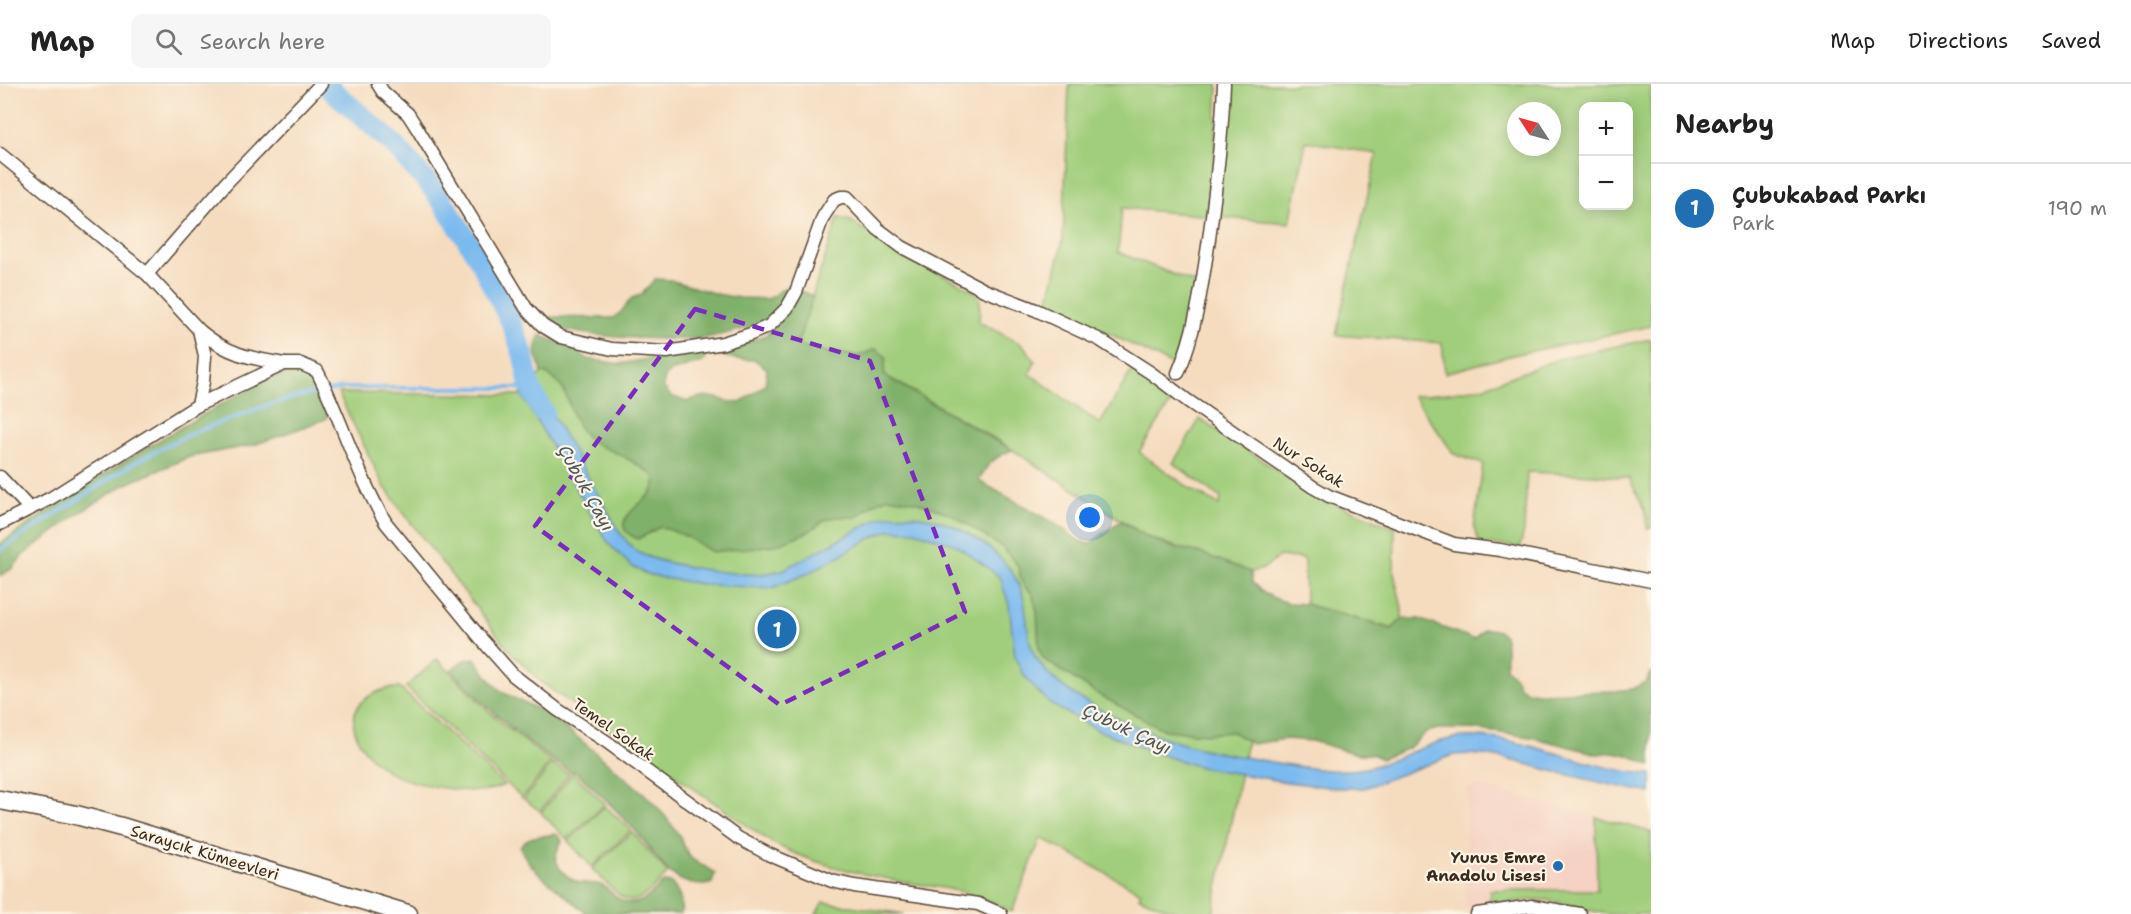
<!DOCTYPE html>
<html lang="en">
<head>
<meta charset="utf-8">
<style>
	:root { --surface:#fff; --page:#f6f6f6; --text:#222; --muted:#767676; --line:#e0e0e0; --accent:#1f6fb2 }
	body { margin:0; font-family:"Shantell Sans",sans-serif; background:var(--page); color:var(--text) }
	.controls { position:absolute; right:18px; top:18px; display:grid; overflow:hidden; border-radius:12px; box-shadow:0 3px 15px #0003 }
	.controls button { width:54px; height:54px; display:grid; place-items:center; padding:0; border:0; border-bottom:2px solid var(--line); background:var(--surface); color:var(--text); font:30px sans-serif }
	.compass { position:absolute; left:1507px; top:18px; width:54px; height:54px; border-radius:50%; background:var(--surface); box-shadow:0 3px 15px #0003; rotate:306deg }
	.you { position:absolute; left:1090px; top:434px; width:21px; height:21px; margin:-15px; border:4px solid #fff; border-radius:50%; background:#1a73e8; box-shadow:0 0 0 9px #1a73e833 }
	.badge { display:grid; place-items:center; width:39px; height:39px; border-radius:50%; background:var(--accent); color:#fff; font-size:20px; font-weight:700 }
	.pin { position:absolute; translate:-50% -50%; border:3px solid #fff; box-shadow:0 2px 6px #0006 }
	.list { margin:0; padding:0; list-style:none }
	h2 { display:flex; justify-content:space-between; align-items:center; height:78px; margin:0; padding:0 24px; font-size:26px }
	h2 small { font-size:20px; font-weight:400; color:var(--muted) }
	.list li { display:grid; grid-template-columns:39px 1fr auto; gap:18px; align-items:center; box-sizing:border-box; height:90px; padding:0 24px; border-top:2px solid var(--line) }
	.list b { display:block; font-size:22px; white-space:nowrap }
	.list p { margin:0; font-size:20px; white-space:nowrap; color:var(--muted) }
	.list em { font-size:20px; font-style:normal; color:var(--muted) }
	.icon { flex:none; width:33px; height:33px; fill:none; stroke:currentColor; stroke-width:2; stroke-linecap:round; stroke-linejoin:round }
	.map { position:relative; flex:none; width:1651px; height:830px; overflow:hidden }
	header { display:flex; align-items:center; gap:36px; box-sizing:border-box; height:84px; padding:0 30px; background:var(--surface); border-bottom:2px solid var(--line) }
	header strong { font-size:28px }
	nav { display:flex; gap:33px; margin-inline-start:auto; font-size:21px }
	.search { width:420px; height:54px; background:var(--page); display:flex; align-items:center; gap:15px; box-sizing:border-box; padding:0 21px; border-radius:12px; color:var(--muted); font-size:22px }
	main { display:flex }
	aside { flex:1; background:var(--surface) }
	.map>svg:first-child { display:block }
</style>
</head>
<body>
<header>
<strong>Map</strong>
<div class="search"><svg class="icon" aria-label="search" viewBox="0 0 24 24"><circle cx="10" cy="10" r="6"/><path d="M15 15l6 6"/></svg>Search here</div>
<nav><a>Map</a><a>Directions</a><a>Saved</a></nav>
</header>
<main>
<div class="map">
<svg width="1651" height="830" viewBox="0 0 1651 830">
	<rect width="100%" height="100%" fill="#fcf5e5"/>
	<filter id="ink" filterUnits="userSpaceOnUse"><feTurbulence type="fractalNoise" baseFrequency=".0167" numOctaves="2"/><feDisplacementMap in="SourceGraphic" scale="12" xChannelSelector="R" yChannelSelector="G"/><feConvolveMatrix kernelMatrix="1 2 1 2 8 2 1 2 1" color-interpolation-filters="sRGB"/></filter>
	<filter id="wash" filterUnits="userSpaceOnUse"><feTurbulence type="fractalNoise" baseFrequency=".008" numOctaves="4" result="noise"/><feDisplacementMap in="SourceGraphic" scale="24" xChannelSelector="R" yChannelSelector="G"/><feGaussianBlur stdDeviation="1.35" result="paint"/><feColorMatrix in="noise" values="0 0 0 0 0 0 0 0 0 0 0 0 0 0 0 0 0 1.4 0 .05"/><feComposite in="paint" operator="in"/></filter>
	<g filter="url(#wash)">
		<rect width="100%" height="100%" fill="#f5dcbf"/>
		<polygon fill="#f5d2c3" points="1476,701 1651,748 1651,830 1606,830 1547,816 1531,816 1465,825 1467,705"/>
		<g fill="#a1ce7b" stroke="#6e7c4c" stroke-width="1.5" fill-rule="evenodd">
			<polygon points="1069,0 1218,0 1214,84 1209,132 1122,124 1118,168 1199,201 1194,235 1176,283 1048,219 1063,156"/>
			<path d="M 1225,0 L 1651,0 L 1651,242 L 1513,271 L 1445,289 L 1442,259 L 1336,251 L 1377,70 L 1306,57 L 1290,139 L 1215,133 ZM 1584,22 L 1628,22 L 1628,122 L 1584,122 ZM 1516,27 L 1552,27 L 1552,63 L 1516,63 Z"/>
			<polygon points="838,134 849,136 899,167 974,207 980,214 979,238 1023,261 1035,277 1030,290 1100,340 1132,286 1174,314 1139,368 1191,405 1219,421 1221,414 1173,379 1200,335 1315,411 1395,444 1394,489 1402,524 1402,535 1393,545 1305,520 1304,475 1280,472 1263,485 1251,488 1147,453 1002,359 884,291 886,273 876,265 858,272 826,268 796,261"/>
			<polygon points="1651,255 1651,444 1647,444 1645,426 1629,394 1595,391 1527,388 1524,448 1520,463 1479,459 1474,444 1483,380 1454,370 1413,312 1447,309 1483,303 1561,274"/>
			<path d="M 546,285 L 890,393 L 1009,459 L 1249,647 L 1213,830 L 1182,830 L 1139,813 L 1141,808 L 1041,754 L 1012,828 C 970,804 943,805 898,797 C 851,788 812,780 771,758 L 542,599 L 509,566 L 399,423 L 384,402 L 338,309 L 519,311 Z"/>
			<polygon points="437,575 499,637 551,678 522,714 406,603"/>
			<path d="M 390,604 L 400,604 L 504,701 C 497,704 490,707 482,707 C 460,708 407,700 389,688 C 350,663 334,617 390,604 Z"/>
			<polygon points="552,680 569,690 540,727 524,715"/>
			<polygon points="573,689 605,720 567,755 541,729"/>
			<polygon points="605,722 631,746 592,783 568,757"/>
			<polygon points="1596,733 1651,748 1651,830 1606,830 1547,816 1531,816 1489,821 1490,806 1597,806"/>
			<path d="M 632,748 L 668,789 C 629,830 630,822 592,785 Z"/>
			<polygon points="823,818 904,830 816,830"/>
		</g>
		<g fill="#80b16b" stroke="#5e6e44" stroke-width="1.5">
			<path d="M 655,195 L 670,196 L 717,210 L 739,214 L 768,215 L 787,202 L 813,212 L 797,261 L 826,268 L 858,272 L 876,265 L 886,273 L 884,291 L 1012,366 C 995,373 986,380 979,397 L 1054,439 L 1078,456 L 1089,460 L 1121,437 L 1147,453 L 1172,463 L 1198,468 L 1251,488 L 1252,498 L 1260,506 L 1271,513 L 1288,519 L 1305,520 L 1392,545 L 1402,535 L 1419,535 L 1474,555 L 1484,545 C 1514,544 1504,563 1506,585 L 1515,593 L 1519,602 L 1527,607 L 1536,609 L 1615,607 L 1632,605 L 1646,598 L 1651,587 L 1651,681 L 1628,671 L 1613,668 L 1598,670 L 1531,653 L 1473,645 L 1438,645 L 1426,648 L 1409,664 L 1381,675 L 1372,670 L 1357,670 L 1312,657 L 1286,655 L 1252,660 L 1233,648 L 1206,650 L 1164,646 L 1101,612 L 1043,575 L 1039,565 L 1037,527 L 1032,509 L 1025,503 L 1020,494 L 1019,483 L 1003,464 L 953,431 L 918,418 L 888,413 L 875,419 L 856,433 L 836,433 L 825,436 L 808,448 L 775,461 L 712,468 C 692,456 684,449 660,443 L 638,455 C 602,440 644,420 653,406 C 656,401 655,397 654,392 C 643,384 626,373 614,368 C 603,363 593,360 585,351 C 564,328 575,302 542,288 C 537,275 533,264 540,251 L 576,266 L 588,275 L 620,280 L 704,265 L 706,272 L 703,278 L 670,288 L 665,293 L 663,303 L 671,312 L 687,318 C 710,306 716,317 740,319 L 765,301 L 767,285 L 755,276 L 736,275 L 718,271 L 717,264 L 742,260 L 766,251 L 785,231 L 777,230 C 757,244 728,250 704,254 C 680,257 569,254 554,241 C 551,238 551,236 550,233 L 613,234 L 621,228 L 632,214 L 641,211 Z"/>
			<path d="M 296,286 L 310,289 L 329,327 L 326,335 L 254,361 L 189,373 L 122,402 L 75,432 L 22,472 L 13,484 L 0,492 L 0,460 C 67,413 135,369 206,329 C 236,312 262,295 296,286 Z"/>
			<path d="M 474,574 C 483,584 489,597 500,606 C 512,615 528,619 541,627 C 574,648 604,676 634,701 C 652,715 666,732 679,751 C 683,758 685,766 689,772 C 695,780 707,782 715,789 L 712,799 C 704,803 690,800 681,796 C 665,789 647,759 634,745 C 615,725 595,705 575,687 L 571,688 C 525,660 488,624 451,586 L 464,576 Z"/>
			<path d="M 555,750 L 559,752 L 562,757 C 559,762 556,769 556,775 C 557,784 569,796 578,798 C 586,801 594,798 601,801 C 607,803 611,809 616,813 C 636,828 650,813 663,798 L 671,799 C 679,808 683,817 681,830 L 586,830 C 566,807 531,792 520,763 C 529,749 540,754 555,750 Z"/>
		</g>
		<path fill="#7abaef" stroke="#5a7286" stroke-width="1.5" d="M 535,300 L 620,449 C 625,455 630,462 636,467 C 656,480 721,489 746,490 C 759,491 771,489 783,486 L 881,433 C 931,420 1005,459 1022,508 C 1028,526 1026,559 1036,574 C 1051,598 1082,617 1107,629 C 1134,642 1166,656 1195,663 C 1220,670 1246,673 1271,678 C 1302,683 1335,690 1366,684 C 1401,677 1432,653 1469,653 C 1528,652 1590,687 1651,690 L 1651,709 C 1617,703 1585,695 1552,687 C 1520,678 1485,667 1453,671 L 1364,704 L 1337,704 L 1287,698 L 1200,683 L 1156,669 L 1100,647 L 1052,621 L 1035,605 L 1023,590 L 1015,573 L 1009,521 L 1000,493 L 956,461 L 915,447 L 890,446 L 873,453 L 809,489 L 772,504 L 709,501 L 663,494 L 644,489 L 631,482 L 609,460 L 521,310 Z"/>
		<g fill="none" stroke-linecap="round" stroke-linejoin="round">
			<polyline stroke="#7abaef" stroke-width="4" points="0,466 134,379 169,360 197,347 271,320 305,311 344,304 530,304"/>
			<polyline stroke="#7abaef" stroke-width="21" points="325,0 390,57 429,100 446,123 478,173 512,240 523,270 530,304 544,329"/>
		</g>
	</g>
	<g filter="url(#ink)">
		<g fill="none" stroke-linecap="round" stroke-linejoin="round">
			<g stroke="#574536" stroke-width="15">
				<g id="minor">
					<polyline points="378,0 383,8 408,30 417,44 526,224 543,242 561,253 612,265 667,268 723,259 751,250 769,242 787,224 796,208 823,133 834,116 841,113 847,113 878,145 902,163 984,206 1036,226 1100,256 1151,289 1188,317 1313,403 1329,412 1454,460 1500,466 1651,497"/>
					<polyline points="0,70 147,190 199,246 205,272 203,298 198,321 51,414 0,440"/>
					<polyline points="147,190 227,98 321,0"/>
					<path d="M 284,280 L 301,280 L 317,287 C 342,336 357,391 386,439 L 483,557 L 513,591 L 558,626 L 607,658 L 738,754 L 770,771 L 832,797 L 854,802 L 978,820 L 1001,830"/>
					<path d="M 1178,289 C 1196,247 1202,201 1209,155 C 1216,104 1222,52 1224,0"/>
					<path d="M 198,321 L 284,280 C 249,274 227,270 200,247"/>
					<polyline points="0,393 30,425"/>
					<polyline points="1477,830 1532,822 1580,830"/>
				</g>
			</g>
			<g stroke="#574536" stroke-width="21">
				<polyline id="secondary" points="0,716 76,731 125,744 408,830"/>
			</g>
			<use href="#minor" stroke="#fff" stroke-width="12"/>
			<use href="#secondary" stroke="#fff" stroke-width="18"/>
		</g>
	</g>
	<path fill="none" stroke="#7b2cbf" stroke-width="4.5" stroke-dasharray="12 8" stroke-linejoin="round" d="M 695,225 L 870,277 L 965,528 L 780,621 L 535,442 Z"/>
	<circle fill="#1f6fb2" stroke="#fcf5e5" stroke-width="2" cx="1558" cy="782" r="6"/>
	<g text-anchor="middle" stroke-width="4.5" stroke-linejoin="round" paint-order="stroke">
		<g font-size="16" fill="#3b2a1e" stroke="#fcf5e5">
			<text transform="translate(1309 378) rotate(32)" y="6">Nur Sokak</text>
			<text transform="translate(614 645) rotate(35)" y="6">Temel Sokak</text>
			<text transform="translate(205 768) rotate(17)" y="6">Saraycık Kümeevleri</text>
		</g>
		<g font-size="16" font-weight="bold" fill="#3b2a1e" stroke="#fcf5e5" text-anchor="end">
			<text x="1546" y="779">Yunus Emre<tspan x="1546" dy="18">Anadolu Lisesi</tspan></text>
		</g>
		<g font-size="18" font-style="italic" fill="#4e555d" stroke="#fcf5e5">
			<text transform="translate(586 404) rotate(61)" y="6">Çubuk Çayı</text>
			<text transform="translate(1127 645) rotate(25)" y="6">Çubuk Çayı</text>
		</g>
	</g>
</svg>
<div class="controls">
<button>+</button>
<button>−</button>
</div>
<svg class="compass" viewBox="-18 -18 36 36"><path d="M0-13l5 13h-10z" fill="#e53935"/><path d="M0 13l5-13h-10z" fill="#767676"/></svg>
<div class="you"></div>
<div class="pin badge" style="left:777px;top:545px">1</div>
</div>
<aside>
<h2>Nearby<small></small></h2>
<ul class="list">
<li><span class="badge">1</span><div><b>Çubukabad Parkı</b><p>Park</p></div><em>190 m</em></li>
</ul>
</aside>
</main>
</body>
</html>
